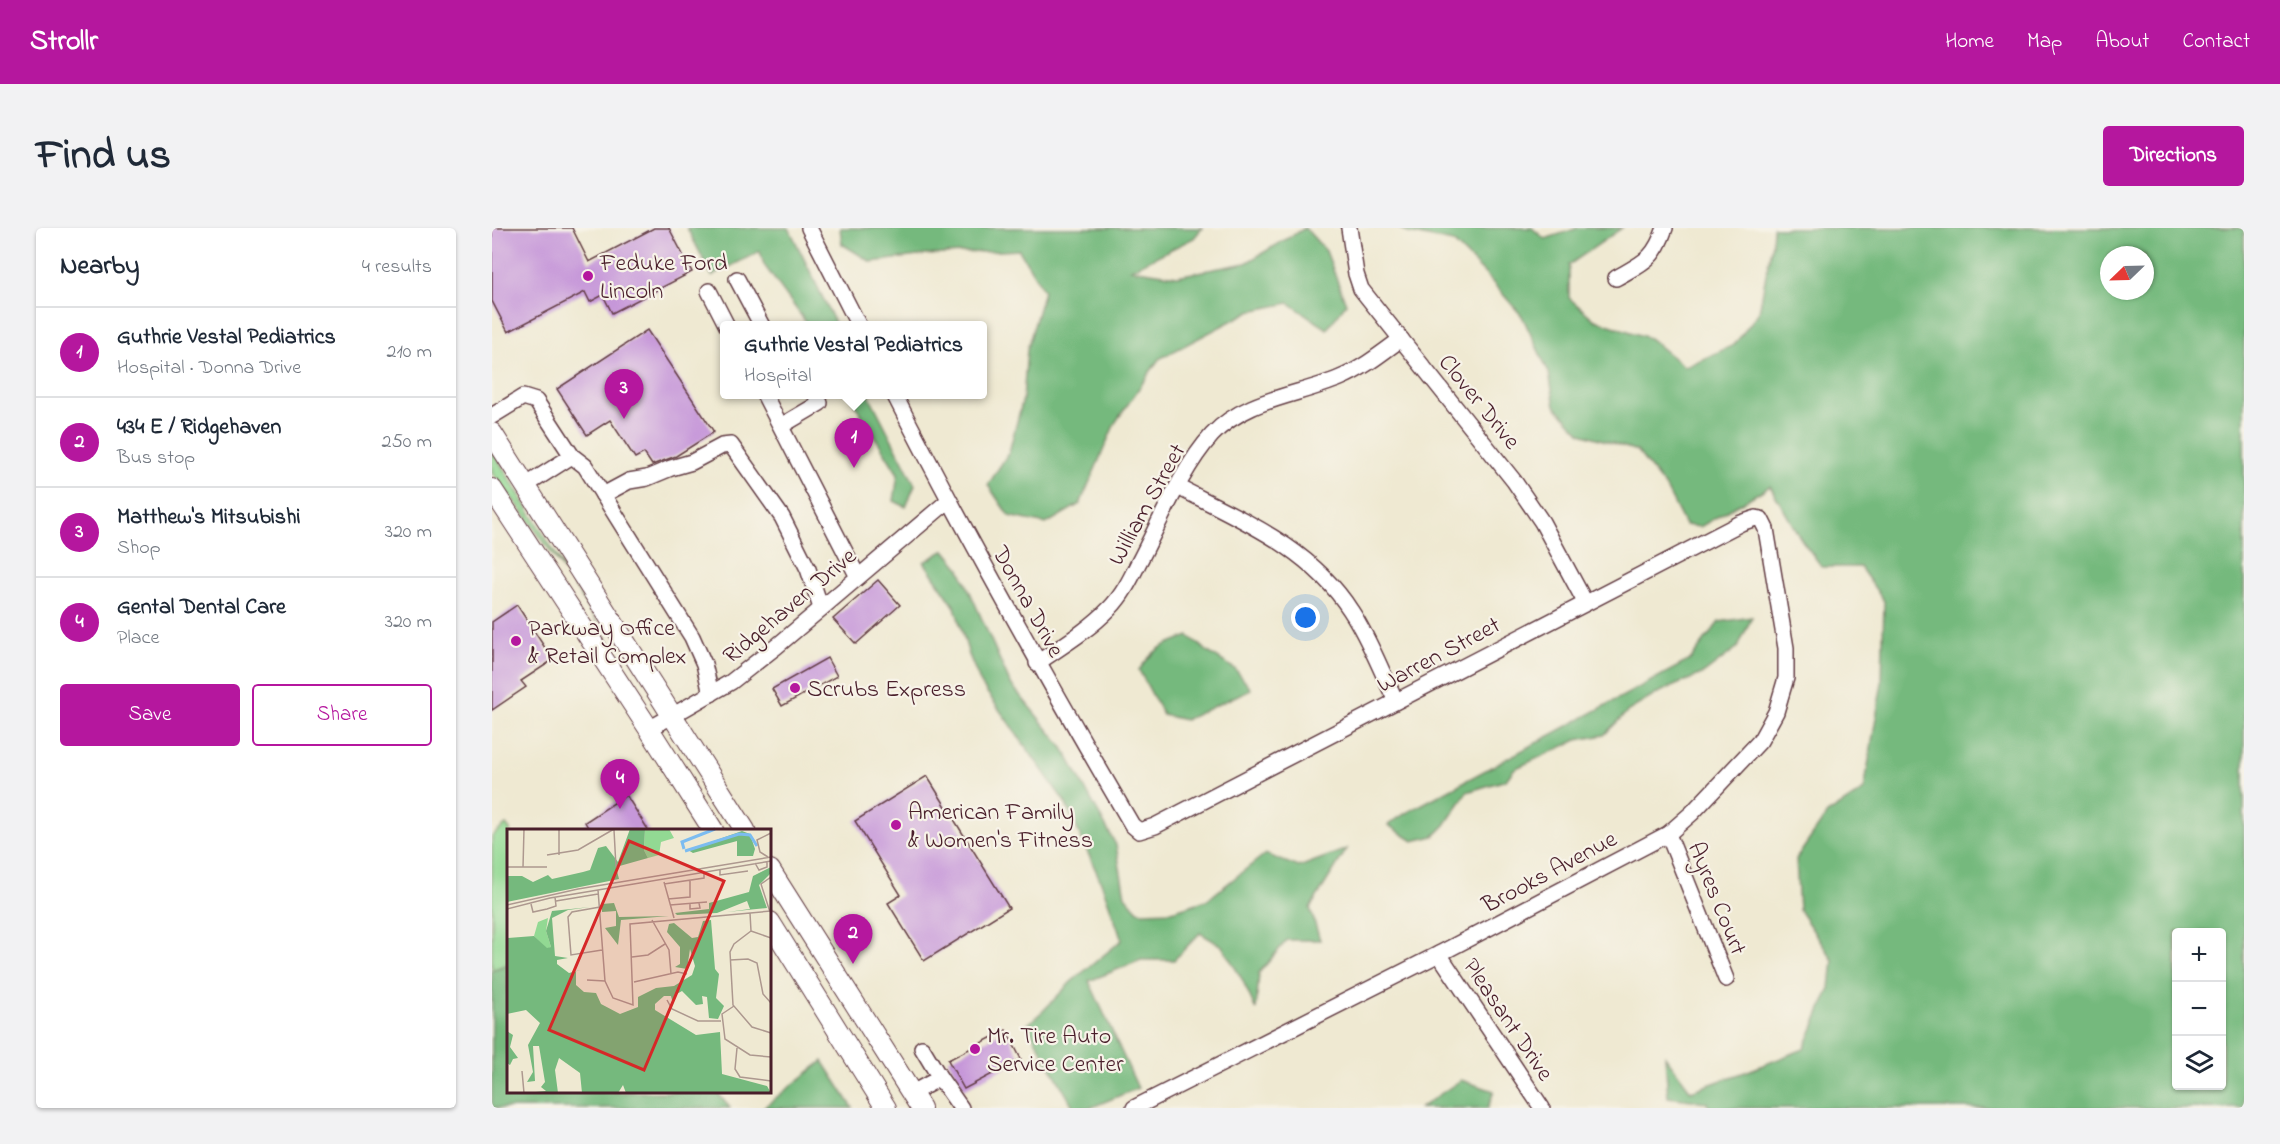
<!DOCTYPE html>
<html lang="en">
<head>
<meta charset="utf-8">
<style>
	:root { --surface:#fff; --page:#f2f2f3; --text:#1f2937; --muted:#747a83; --line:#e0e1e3; --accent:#b5179e }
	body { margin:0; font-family:"Indie Flower",sans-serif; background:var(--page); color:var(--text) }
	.controls { position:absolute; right:18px; bottom:18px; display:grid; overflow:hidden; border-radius:6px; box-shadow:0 2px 4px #0004 }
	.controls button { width:54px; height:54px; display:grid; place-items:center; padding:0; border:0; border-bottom:2px solid var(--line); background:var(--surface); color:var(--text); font:30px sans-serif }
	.compass { position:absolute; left:1608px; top:18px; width:54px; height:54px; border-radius:50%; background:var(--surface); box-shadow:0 2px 4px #0004; rotate:247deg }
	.you { position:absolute; left:814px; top:390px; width:21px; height:21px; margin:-15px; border:4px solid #fff; border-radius:50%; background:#1a73e8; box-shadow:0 0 0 9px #1a73e833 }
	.badge { display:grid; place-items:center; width:39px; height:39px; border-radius:50%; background:var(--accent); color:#fff; font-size:20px; font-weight:700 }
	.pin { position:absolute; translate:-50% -50px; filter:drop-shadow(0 2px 3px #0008) }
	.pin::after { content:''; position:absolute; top:32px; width:21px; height:18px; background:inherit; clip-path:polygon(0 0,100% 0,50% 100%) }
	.popup { position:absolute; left:228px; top:93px; width:267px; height:78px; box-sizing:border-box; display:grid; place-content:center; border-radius:6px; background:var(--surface); filter:drop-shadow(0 2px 4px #0005); font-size:20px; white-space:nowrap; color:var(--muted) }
	.popup b { font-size:22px; color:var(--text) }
	.popup::after { content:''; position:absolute; left:50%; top:100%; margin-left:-12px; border:12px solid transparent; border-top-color:var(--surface) }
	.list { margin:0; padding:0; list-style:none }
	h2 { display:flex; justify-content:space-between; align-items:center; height:78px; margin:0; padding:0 24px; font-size:26px }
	h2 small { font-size:20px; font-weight:400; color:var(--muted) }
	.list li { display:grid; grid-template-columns:39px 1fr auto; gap:18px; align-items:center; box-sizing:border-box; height:90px; padding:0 24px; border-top:2px solid var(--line) }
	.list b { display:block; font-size:22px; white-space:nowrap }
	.list p { margin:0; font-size:20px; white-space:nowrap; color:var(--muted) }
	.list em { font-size:20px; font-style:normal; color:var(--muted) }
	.actions { display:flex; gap:12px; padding:18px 24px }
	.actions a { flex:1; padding:14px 0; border:2px solid var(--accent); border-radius:6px; text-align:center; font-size:21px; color:var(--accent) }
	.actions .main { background:var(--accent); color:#fff }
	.icon { flex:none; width:33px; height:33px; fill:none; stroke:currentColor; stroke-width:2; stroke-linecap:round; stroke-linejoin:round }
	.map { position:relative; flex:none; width:1752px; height:880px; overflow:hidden; border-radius:6px }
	header { display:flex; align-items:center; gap:36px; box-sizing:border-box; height:84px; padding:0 30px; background:var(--accent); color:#fff }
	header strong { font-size:28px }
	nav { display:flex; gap:33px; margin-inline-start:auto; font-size:21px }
	.intro { display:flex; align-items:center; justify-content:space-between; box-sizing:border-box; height:144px; padding:0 36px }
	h1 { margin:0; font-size:42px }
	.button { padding:15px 27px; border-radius:6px; background:var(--accent); color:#fff; font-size:21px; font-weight:700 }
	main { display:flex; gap:36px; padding:0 36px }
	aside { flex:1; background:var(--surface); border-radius:6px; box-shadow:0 2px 4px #0004 }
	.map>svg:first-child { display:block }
</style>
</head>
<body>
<header>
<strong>Strollr</strong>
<nav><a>Home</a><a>Map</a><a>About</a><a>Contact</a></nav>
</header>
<div class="intro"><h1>Find us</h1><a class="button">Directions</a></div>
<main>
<aside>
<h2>Nearby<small>4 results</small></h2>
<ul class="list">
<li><span class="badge">1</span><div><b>Guthrie Vestal Pediatrics</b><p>Hospital · Donna Drive</p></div><em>210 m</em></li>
<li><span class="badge">2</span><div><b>434 E / Ridgehaven</b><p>Bus stop</p></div><em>250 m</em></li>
<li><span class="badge">3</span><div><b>Matthew's Mitsubishi</b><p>Shop</p></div><em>320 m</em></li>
<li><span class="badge">4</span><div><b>Gental Dental Care</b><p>Place</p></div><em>320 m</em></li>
</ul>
<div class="actions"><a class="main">Save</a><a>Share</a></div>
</aside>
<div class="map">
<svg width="1752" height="880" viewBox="0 0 1752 880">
	<rect width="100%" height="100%" fill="#f7f3e8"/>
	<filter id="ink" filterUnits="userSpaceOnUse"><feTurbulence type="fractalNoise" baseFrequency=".0167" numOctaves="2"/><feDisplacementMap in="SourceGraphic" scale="12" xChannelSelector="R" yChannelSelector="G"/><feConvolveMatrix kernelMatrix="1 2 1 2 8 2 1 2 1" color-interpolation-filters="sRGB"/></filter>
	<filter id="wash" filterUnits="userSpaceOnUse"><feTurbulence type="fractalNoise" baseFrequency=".008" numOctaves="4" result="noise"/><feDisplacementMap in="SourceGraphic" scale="24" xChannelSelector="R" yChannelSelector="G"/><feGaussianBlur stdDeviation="1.35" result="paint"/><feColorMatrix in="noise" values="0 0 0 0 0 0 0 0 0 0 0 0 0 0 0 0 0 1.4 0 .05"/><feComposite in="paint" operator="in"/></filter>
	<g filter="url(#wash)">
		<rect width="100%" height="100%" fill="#efe9d2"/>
		<g fill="#92d993" stroke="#6e7c5f" stroke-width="1.5">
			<polygon points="0,222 150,468 78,351 28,280 0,245"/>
			<polygon points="14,597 18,602 16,736 0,742 0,608"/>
		</g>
		<g fill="#75b97d" stroke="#606c54" stroke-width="1.5" fill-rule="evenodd">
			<polygon points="195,0 297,0 344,97 316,97 272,37 268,23 220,48"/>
			<polygon points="348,0 710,0 702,10 639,41 685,48 754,35 813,0 834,23 854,76 835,101 797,75 758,83 667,131 623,195 588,276 554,296 517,288 496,257 517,224 531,171 535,122 552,63 527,22 434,27 379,34 350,16"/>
			<path d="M 907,0 L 1040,0 L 1053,11 L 1086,0 L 1130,0 L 1077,37 L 1077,70 L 1103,92 L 1157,110 L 1193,139 L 1242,117 L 1267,84 L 1280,15 L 1281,0 L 1752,0 L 1752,880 L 1218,880 L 1214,874 L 1176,869 L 1173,828 L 1199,863 L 1256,843 L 1312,821 L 1338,760 L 1341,732 L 1307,682 L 1304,631 L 1335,586 L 1372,562 L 1390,454 L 1392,373 L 1368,339 L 1330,339 L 1309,311 L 1278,258 L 1208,299 L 1193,297 L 1174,260 L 1145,223 L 1089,205 L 1063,178 L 1057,145 L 1030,88 L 994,47 L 961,14 L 916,5 ZM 1617,27 L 1653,27 L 1653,63 L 1617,63 ZM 1684,704 L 1730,704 L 1730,858 L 1684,858 Z"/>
			<polygon points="357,167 377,167 423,257 414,279 402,273 406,246"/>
			<polygon points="453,322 467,339 518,455 571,520 624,617 633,668 646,683 651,684 680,683 715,672 773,626 807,639 855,621 818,680 828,712 795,712 767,745 764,782 750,751 730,718 708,705 682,732 649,732 597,753 646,860 598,880 582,880 535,797 551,783 579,754 630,712 609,654 573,574 489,456 477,427 463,379 432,334"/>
			<polygon points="1260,389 1246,419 1212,445 1168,464 1136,483 1112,507 1085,512 1022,541 1014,552 975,564 953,597 942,608 921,613 896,597 914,585 1198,432 1227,394"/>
			<path d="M 697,408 L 716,424 L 743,441 L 759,461 L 693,492 L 671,487 L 647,442 C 663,420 672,416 697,408 Z"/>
			<polygon points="16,736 16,864 225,864 238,880 0,880 0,742"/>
			<polygon points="331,833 361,880 271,880"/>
			<polygon points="969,852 1002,863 996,880 928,880"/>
		</g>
		<g id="blocks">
			<g fill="#c697d9">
				<polygon points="0,0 80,0 97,34 162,0 177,0 200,44 120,85 111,67 98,74 93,64 16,104 0,73"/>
				<polygon points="155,102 222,204 184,228 160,237 152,225 143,230 118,192 95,207 65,161"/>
				<polygon points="386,352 408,377 364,416 341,391"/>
				<polygon points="25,377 61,432 29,453 34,459 0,482 0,394"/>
				<polygon points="335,430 345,448 290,478 280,461"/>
				<polygon points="435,548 517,680 432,733 396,675 409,667 363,593"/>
				<polygon points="134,567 157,603 98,603 93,594"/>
				<polygon points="514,802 529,831 472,861 456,832"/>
			</g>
		</g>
	</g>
	<g filter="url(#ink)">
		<use href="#blocks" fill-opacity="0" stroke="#633d44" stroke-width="1.5"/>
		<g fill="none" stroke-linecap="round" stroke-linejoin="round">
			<g stroke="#633d44" stroke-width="18">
				<g id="minor">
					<polyline points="317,0 367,98"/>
					<polyline points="857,0 864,46 869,61 1022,253 1050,294 1093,374"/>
					<path d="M 1124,50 C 1152,34 1162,32 1173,0"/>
					<polyline points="245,51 270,98"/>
					<polyline points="217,63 235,98"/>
					<polyline points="272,166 366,349"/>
					<path d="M 402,166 C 477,313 557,455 640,597 L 647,603 L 663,598 L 1249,295 L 1264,290 L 1269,291 L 1274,301 L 1294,420 L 1294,450 L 1284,484 L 1268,513 L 1200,585 L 1176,606 L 947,726 L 642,880"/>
					<polyline points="0,188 31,169 44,173 80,228 93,238 200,409 212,436 219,466"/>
					<polyline points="289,198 328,175 323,166"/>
					<polyline points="33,258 80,228"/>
					<path d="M 686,259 C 750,292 819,320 859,383 C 877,410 889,443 904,473"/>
					<polyline points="111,267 137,253 155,250 179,240 200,234 230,218 239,217 290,289 316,341 329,380"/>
					<path d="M 545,435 C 570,418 597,402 618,380 C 631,367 639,350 647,334 C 668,294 690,240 720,207 C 753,171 805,168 848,150 C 870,141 890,125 909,111"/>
					<polyline points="157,501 239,454 285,418 456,273"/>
					<polyline points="1176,606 1234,751"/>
					<polyline points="947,726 1050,880"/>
					<polyline points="430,820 448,850"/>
					<polyline points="420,865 448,850 469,880"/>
				</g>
			</g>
			<g stroke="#633d44" stroke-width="22">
				<g id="major">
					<polyline points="0,205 253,602"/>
					<polyline points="0,261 157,501 221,602"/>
					<polyline points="278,642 429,880"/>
					<polyline points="278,694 394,880"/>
				</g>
			</g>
			<use href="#minor" stroke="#fff" stroke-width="15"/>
			<use href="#major" stroke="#fff" stroke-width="20"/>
		</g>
	</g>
	<g fill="#b5179e" stroke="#f7f3e8" stroke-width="2">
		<circle cx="96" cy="48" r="6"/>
		<circle cx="24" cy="413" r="6"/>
		<circle cx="303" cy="460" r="6"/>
		<circle cx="404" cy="597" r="6"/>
		<circle cx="483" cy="821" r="6"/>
	</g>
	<g text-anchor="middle" stroke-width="4.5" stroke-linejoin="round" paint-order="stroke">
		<g font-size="24" fill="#4a1f2b" stroke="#f7f3e8" text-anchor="start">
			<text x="108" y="42">Feduke Ford<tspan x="108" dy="28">Lincoln</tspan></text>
			<text x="36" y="407">Parkway Office<tspan x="36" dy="28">&amp; Retail Complex</tspan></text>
			<text x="315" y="468">Scrubs Express</text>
			<text x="416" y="591">American Family<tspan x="416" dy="28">&amp; Women's Fitness</tspan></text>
			<text x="495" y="815">Mr. Tire Auto<tspan x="495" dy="28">Service Center</tspan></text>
		</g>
		<g font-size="24" fill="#4a1f2b" stroke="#f7f3e8">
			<text transform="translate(988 173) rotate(51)" y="8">Clover Drive</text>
			<text transform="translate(654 276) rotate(-61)" y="8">William Street</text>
			<text transform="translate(537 373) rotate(61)" y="8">Donna Drive</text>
			<text transform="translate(297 377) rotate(-40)" y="8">Ridgehaven Drive</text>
			<text transform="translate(946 426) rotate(-28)" y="8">Warren Street</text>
			<text transform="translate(1057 643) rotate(-28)" y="8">Brooks Avenue</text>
			<text transform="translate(1226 670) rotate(68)" y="8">Ayres Court</text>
			<text transform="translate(1017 791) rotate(56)" y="8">Pleasant Drive</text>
		</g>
	</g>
	<g transform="translate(15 601)">
		<rect width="264" height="264" fill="#efe9d2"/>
		<path d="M 138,0 L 162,0 L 167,9 L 154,13 L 152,26 L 141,29 L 137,21 ZM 41,89 L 39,102 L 44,118 L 40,120 L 27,107 L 31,93 Z" fill="#92d993"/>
		<path d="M 123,0 L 138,0 L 137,21 L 141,29 L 109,38 L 112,50 L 0,73 L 0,47 L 15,47 L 26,53 L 41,46 L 45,50 L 76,43 L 83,41 L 91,19 L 99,17 L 111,33 ZM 235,2 L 243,5 L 248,20 L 246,27 L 230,27 L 230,12 L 186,24 L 181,21 ZM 264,38 L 263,45 L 252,56 L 260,79 L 220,83 L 243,80 L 240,72 L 210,84 L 170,86 L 168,84 L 202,80 L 202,74 L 242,63 L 246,47 ZM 107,74 L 112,88 L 162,87 L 114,91 L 111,116 L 98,99 L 109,97 L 109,82 L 95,83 L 95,75 ZM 83,78 L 61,81 L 45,89 L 48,127 L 61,129 L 50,131 L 50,135 L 62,144 L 74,141 L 69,142 L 69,156 L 77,163 L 89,164 L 94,175 L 113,185 L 131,178 L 131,168 L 149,159 L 167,157 L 185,146 L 188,137 L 183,120 L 180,140 L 168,138 L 173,135 L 173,118 L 160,103 L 162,95 L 167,94 L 185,109 L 191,108 L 196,92 L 204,91 L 208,140 L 212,145 L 209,169 L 217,177 L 211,190 L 202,189 L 200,168 L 195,167 L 196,175 L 189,176 L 175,162 L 168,166 L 166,175 L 164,167 L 157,167 L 148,175 L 148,181 L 189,206 L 213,203 L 215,245 L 260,257 L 264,264 L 119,264 L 116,256 L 111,264 L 75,264 L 73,244 L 52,229 L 48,241 L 51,264 L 18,264 L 39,262 L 34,258 L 38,253 L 32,217 L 26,217 L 28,252 L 20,253 L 26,243 L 21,216 L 33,194 L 19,181 L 0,185 L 0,109 L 27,107 L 40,119 L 44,118 L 39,102 L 45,82 ZM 0,202 L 6,206 L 3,218 L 11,229 L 6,230 L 3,236 L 0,234 Z" fill="#75b97d"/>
		<path fill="none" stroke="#7cbcf0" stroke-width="3" d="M 177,20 L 175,13 L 208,0M 178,22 L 232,5 L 243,6 L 250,17"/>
		<path fill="none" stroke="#ad988f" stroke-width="1.5" d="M 107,1 L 109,38M 40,26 L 71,21 L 107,0M 52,26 L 52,0M 261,28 L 253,23 L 250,11 L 264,4M 248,34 L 252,41 L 260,38 L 260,33M 0,38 L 40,38M 16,38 L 17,0M 213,40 L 213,46 L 241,42M 157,53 L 167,89M 157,55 L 197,49 L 197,43M 91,61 L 98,152 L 106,169 L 126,176 L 123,95 L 264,82M 161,70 L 183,68 L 183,52M 49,72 L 91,65M 183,74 L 183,80 L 193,79 L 192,74M 24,75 L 26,83 L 40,80 L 49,77 L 48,68M 0,76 L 71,60 L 264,28M 163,76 L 200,73M 93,78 L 65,83 L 61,88 L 64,126 L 95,121M 0,80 L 43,69 L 264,32M 263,83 L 254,55 L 264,48M 243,84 L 244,102M 145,91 L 162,121 L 164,145M 244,102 L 227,115 L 223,123 L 226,176 L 245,198 L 264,204M 244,102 L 264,109M 125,128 L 141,126 L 158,115M 223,131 L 241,130 L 250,134 L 256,165 L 264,174M 80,151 L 98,152M 127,153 L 171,143 L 180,145M 160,171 L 165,180 L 191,192 L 214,192M 227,177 L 215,185 L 218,210 L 243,226 L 264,228M 230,219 L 228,240 L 233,248 L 264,252M 15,242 L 17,264"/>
		<path fill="#d62828" fill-opacity="0.15" stroke="#d62828" stroke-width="3" d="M 122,12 L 217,52 L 137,241 L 42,201 Z"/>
		<rect width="264" height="264" fill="none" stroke="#4a1f2b" stroke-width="3"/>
	</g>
</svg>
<div class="controls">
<button>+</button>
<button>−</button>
<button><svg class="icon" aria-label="layers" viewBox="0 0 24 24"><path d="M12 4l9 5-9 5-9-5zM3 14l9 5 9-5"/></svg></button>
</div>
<svg class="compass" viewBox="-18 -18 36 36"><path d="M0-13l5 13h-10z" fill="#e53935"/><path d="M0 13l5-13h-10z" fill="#747a83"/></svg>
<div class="you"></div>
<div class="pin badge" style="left:362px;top:240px">1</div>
<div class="popup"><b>Guthrie Vestal Pediatrics</b>Hospital</div>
<div class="pin badge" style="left:361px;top:736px">2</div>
<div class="pin badge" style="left:132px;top:191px">3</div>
<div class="pin badge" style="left:128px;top:581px">4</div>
</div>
</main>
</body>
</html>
